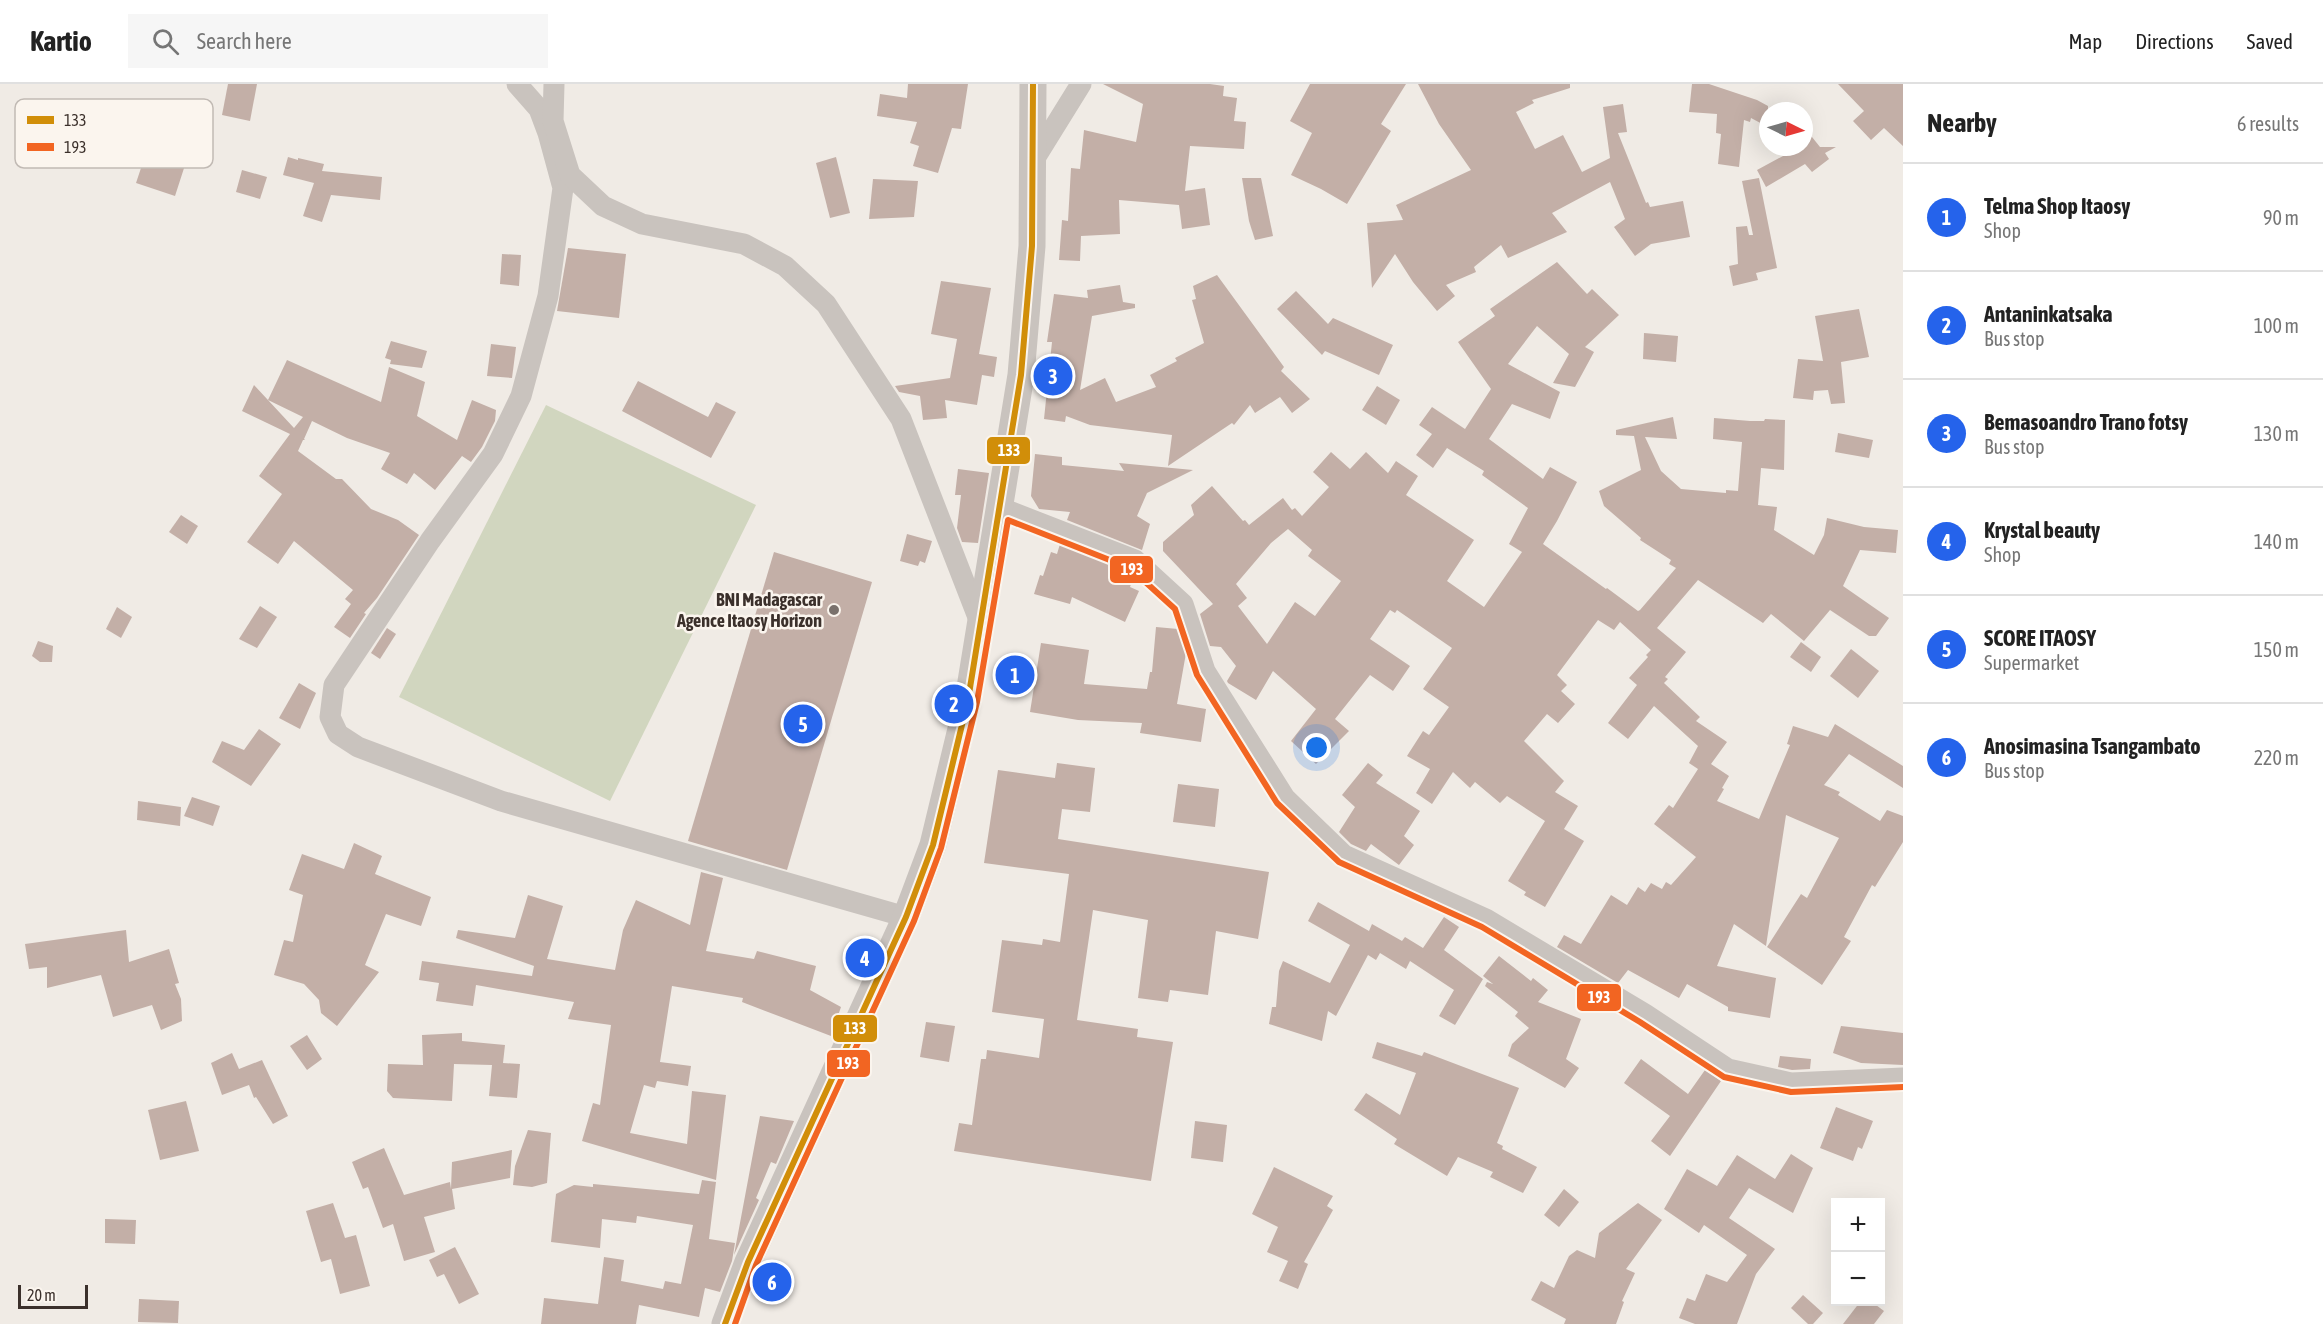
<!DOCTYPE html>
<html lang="en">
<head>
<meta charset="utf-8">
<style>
	:root { --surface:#fff; --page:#f6f6f6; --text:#222; --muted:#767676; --line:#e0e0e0; --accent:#2563eb }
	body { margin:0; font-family:"Asap Condensed",sans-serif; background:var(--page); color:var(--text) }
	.controls { position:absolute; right:18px; bottom:18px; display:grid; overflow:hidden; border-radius:0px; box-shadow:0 6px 24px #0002 }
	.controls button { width:54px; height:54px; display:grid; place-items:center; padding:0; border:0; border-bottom:2px solid var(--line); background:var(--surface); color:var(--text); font:30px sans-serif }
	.compass { position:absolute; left:1759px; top:18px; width:54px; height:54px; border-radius:50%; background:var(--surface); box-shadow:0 6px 24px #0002; rotate:95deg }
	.scale { position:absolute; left:18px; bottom:15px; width:70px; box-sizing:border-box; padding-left:6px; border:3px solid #3b302b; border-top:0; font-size:16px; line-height:21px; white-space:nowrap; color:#3b302b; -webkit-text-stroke:4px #fbf5ee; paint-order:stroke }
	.you { position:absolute; left:1317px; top:664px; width:21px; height:21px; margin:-15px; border:4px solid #fff; border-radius:50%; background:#1a73e8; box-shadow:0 0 0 9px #1a73e833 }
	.badge { display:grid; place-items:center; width:39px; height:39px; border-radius:50%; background:var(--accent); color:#fff; font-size:20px; font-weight:700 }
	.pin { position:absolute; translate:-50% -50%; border:3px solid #fff; box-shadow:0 2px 6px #0006 }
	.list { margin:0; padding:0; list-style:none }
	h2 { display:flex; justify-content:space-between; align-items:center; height:78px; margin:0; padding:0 24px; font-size:26px }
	h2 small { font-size:20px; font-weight:400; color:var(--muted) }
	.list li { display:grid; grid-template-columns:39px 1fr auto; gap:18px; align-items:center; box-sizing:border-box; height:108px; padding:0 24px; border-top:2px solid var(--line) }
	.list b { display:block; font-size:22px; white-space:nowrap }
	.list p { margin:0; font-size:20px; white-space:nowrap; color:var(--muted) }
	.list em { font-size:20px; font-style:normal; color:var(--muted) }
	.icon { flex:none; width:33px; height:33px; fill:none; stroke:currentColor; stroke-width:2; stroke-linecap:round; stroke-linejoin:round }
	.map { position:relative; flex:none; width:1903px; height:1240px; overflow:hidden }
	header { display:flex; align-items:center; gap:36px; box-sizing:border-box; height:84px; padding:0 30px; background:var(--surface); border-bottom:2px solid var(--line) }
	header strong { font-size:28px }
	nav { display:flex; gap:33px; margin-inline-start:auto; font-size:21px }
	.search { width:420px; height:54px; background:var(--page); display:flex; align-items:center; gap:15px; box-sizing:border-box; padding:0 21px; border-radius:0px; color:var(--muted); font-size:22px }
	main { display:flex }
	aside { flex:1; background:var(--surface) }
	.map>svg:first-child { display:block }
</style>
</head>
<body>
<header>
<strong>Kartio</strong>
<div class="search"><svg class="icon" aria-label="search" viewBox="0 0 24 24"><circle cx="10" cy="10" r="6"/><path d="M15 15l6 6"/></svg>Search here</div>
<nav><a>Map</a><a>Directions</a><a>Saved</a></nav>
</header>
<main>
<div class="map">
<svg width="1903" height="1240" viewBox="0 0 1903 1240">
	<rect width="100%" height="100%" fill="#f0ebe5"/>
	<polygon fill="#d1d6bf" points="546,321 756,421 610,717 399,613"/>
	<g fill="#c3afa7" fill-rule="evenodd">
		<polygon points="228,0 257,0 250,37 222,31"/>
		<polygon points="908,0 968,0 961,45 952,44 938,89 913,82 919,62 910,59 917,38 877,32 880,10 907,14"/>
		<polygon points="1103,0 1210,0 1224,2 1223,12 1237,14 1234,37 1246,38 1244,65 1190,62 1185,107 1205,104 1210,141 1182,145 1179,121 1119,116 1120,150 1081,152 1080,177 1059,176 1062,136 1068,137 1071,84 1080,85 1084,46 1136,58 1143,20"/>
		<polygon points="1310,0 1406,0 1381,40 1391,47 1347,120 1321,105 1291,91 1312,49 1290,37"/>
		<polygon points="1418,0 1570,0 1570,4 1532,16 1534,19 1516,28 1535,65 1563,51 1582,88 1610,74 1603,23 1623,20 1627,48 1618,49 1646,119 1648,118 1650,123 1683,117 1690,153 1651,160 1635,172 1614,143 1625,135 1610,98 1552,129 1567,148 1508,174 1501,161 1474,183 1476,188 1446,201 1455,212 1437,227 1413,198 1395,170 1372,204 1367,139 1403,136 1396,121 1471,86 1439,40"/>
		<polygon points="1692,0 1709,0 1757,16 1768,22 1768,43 1751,34 1750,38 1744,36 1739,83 1718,80 1721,50 1716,49 1717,30 1689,28"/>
		<polygon points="1838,0 1903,0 1903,62 1884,44 1871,56 1853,37 1864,27"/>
		<polygon points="1804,43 1820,63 1836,63 1825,69 1829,75 1812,88 1805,80 1766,103 1757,86 1794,66 1792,63 1804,63"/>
		<polygon points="146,69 157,72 158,69 186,78 175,112 136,99"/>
		<polygon points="288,73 298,76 298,74 324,80 322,87 382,93 380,116 331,111 322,138 303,132 314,99 283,91"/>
		<polygon points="836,73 850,129 830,134 816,79"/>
		<polygon points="242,86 267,93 260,115 236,108"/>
		<polygon points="1242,94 1261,94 1273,152 1255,156 1249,137"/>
		<polygon points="1759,94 1777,184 1756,189 1758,196 1733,202 1729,182 1738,180 1736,143 1747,142 1749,151 1753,151 1742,97"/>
		<polygon points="873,95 918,97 914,133 869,135"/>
		<polygon points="568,164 626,170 619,234 557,227"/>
		<polygon points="502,170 521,171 519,202 500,200"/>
		<path d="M 1557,178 L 1587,210 L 1592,205 L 1619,231 L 1585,263 L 1594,268 L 1575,303 L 1553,299 L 1569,270 L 1537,242 L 1508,280 L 1560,308 L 1550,335 L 1512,320 L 1489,355 L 1543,395 L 1550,383 L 1577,398 L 1557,437 L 1543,460 L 1606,505 L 1607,504 L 1638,527 L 1640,526 L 1676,484 L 1669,480 L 1671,476 L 1640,456 L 1641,454 L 1604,422 L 1599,407 L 1641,386 L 1634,352 L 1616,351 L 1616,346 L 1673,333 L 1677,355 L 1645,353 L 1661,387 L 1681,405 L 1726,409 L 1726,406 L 1738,407 L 1742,358 L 1713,355 L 1714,334 L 1750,337 L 1764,337 L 1765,335 L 1785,336 L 1784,386 L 1761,384 L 1758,421 L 1777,423 L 1774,446 L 1814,471 L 1824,451 L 1827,434 L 1864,443 L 1898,446 L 1896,469 L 1860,466 L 1843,502 L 1889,534 L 1876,552 L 1869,552 L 1830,526 L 1804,557 L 1771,530 L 1763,539 L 1698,496 L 1657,544 L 1686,568 L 1665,593 L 1668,595 L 1664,599 L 1700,633 L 1696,637 L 1727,658 L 1711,680 L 1729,692 L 1722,704 L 1724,705 L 1717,717 L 1759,735 L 1790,661 L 1787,660 L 1793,642 L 1828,653 L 1835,640 L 1903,682 L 1903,704 L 1849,670 L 1824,701 L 1840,708 L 1838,711 L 1880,737 L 1887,726 L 1903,732 L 1903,758 L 1875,803 L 1872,801 L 1844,853 L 1851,857 L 1822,901 L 1767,863 L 1801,810 L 1807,814 L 1839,754 L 1786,731 L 1766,862 L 1734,840 L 1717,882 L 1776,894 L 1770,934 L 1728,927 L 1728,923 L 1687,900 L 1679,914 L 1628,886 L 1618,899 L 1557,863 L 1564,851 L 1581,860 L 1611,811 L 1627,821 L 1638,803 L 1645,808 L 1651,799 L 1662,805 L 1666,798 L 1671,801 L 1696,773 L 1654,740 L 1669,721 L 1673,724 L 1698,685 L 1689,679 L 1698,662 L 1654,622 L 1628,655 L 1608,639 L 1637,601 L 1629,594 L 1648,573 L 1646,571 L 1651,566 L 1620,538 L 1614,546 L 1598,536 L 1557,591 L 1567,601 L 1561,607 L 1575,620 L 1558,639 L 1547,630 L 1524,657 L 1564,697 L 1555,708 L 1578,722 L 1564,745 L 1584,757 L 1545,823 L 1524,811 L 1526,808 L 1508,797 L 1545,737 L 1507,712 L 1500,719 L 1475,698 L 1470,704 L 1453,688 L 1432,720 L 1416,709 L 1430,685 L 1407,672 L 1423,647 L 1429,651 L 1449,623 L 1423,605 L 1452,564 L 1397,526 L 1395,529 L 1390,526 L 1370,555 L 1410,582 L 1393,607 L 1370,591 L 1335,635 L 1349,647 L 1316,680 L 1291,657 L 1316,625 L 1273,587 L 1256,616 L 1228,599 L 1227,597 L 1236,582 L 1221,563 L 1210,562 L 1200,530 L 1213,520 L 1163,467 L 1163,458 L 1194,431 L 1191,421 L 1212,402 L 1243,437 L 1245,436 L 1249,441 L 1283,414 L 1292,426 L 1295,424 L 1302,432 L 1329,403 L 1313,388 L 1331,368 L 1350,385 L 1366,368 L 1388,389 L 1396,377 L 1418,392 L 1406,411 L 1474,456 L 1447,497 L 1484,523 L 1522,468 L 1509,460 L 1528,424 L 1482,391 L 1484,387 L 1447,364 L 1433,384 L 1416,371 L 1432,350 L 1419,341 L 1432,323 L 1465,345 L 1491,305 L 1458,258 L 1495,232 L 1490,225 ZM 1288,445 L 1312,466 L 1308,472 L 1341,497 L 1315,532 L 1295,518 L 1267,560 L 1238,522 L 1247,514 L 1236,500 L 1271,459 Z"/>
		<polygon points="1217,191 1284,283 1281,287 1310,315 1292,329 1280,313 1255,329 1250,321 1234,341 1232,339 1168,382 1172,351 1090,341 1066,332 1065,338 1044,335 1052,258 1047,258 1054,210 1088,214 1087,206 1120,201 1123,218 1135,220 1135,224 1092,232 1080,306 1105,294 1116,318 1156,303 1150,291 1177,277 1175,274 1204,259 1192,216 1196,215 1193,202"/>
		<polygon points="941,197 991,204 979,270 997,273 994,293 982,291 977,321 945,316 947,334 923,336 920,312 899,308 895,302 950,294 957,255 931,250"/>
		<polygon points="1296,207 1328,240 1333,234 1393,261 1379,291 1325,267 1322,271 1277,225"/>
		<polygon points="1859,225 1869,273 1841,278 1845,319 1831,320 1828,306 1814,307 1813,316 1793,314 1798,275 1823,277 1815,232"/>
		<polygon points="1644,249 1678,252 1676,278 1643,275"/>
		<polygon points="391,257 427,267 422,284 390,280 391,276 385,274"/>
		<polygon points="491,260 516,263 512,294 487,292"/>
		<polygon points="287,276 381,318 389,283 425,298 417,332 457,356 472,316 496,326 495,337 482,363 471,378 462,372 435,406 414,389 407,400 381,385 390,369 347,354 312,337 304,355 305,356 303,356 298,367 336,395 342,395 371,425 398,436 419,451 377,514 364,529 366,530 350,554 334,543 351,520 345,515 353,506 294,457 278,480 247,458 282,410 259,392 290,350 242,327 254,301 294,344 303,333 268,316"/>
		<polygon points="638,297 708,333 716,318 736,328 711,374 622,327"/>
		<polygon points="1377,302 1400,316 1386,341 1362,326"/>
		<polygon points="1838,349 1873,356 1869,374 1835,368"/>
		<polygon points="1035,370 1062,373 1062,381 1124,387 1119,379 1193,386 1147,409 1137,432 1150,440 1142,466 1067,436 1070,428 1039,425 1031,412"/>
		<polygon points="958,385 989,389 978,459 962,458 957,444 961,411 955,411"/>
		<polygon points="181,431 198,442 187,460 169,448"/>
		<polygon points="907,450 932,457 925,479 920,477 918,482 900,477"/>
		<polygon points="1060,460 1128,487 1134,492 1130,503 1139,507 1125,538 1072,513 1070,520 1034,510 1040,491 1043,492 1051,468 1057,470"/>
		<polygon points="774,468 872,498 787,786 688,757"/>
		<polygon points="260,522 277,533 257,564 239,555"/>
		<polygon points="117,523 132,533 121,554 106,545"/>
		<polygon points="1156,543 1178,545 1186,569 1177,620 1206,625 1201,658 1140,649 1142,639 1078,636 1030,628 1041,559 1089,566 1084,600 1147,605 1150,588 1152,588"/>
		<polygon points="387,544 396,550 380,575 371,569"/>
		<polygon points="38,557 53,562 52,578 40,578 32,572"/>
		<polygon points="1801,558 1821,573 1811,588 1790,573"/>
		<polygon points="1851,565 1879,587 1858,614 1830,592"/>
		<polygon points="299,599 316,609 300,645 279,634"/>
		<polygon points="259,645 281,660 251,702 212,678 222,657 244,666"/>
		<polygon points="1057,679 1095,684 1090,728 1062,725 1058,755 1269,788 1258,855 1216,847 1208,911 1170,906 1168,918 1138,914 1148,836 1093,826 1077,936 1138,945 1137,953 1173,958 1151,1097 954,1067 959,1039 972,1041 981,975 986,975 987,966 1039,974 1044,935 992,928 1002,856 1042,861 1043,855 1060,858 1069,790 984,779 998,686 1055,694"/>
		<polygon points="1368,679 1383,691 1376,699 1420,727 1404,752 1414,761 1399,781 1371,760 1366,767 1351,760 1339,748 1355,723 1342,711"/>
		<polygon points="1178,700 1219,705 1215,743 1173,738"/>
		<polygon points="192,713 220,722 213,742 184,732"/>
		<polygon points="138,717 181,723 180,742 137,736"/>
		<polygon points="354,759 382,772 375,790 431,813 421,842 386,830 365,881 379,888 337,942 321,929 319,916 304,900 274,891 284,856 293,858 303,811 289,806 302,770 344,785"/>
		<polygon points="701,788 723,794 706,867 754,875 757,867 816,882 810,906 841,923 831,952 742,918 743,914 672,902 660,978 691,982 688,1002 657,997 655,1004 644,1001 630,1049 687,1060 692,1007 726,1011 716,1096 582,1057 593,1019 600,1021 611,941 568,935 574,918 476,901 473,922 436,917 439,899 419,896 422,877 532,892 534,882 456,854 458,846 515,854 528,811 563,822 547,875 615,886 623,846 636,816 690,841"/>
		<polygon points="1318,818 1369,847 1372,840 1402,857 1405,853 1423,864 1444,833 1459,843 1444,866 1483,895 1455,941 1439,932 1454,906 1410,877 1406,885 1380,869 1376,876 1368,871 1336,932 1328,927 1322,957 1269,940 1272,923 1276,923 1279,887 1283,877 1330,899 1350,861 1308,837"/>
		<polygon points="126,846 129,878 169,865 179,899 175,900 181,915 182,937 161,946 152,921 113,933 101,891 47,904 47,883 29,885 25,860"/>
		<polygon points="1499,872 1531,897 1533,894 1548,906 1538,918 1581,935 1566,975 1579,984 1565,1004 1508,972 1512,960 1529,944 1515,932 1518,928 1485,902 1487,898 1493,900 1483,892"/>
		<polygon points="926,938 955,942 949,978 920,973"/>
		<polygon points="1841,942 1903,949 1903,981 1861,979 1833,969"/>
		<polygon points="462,949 462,957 505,961 503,979 520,980 517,1014 489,1012 492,981 454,980 452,1017 393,1014 387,1007 388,980 423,981 422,951"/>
		<polygon points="307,951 322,975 307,986 290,962"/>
		<polygon points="1377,958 1422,972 1424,968 1519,1004 1497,1059 1503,1062 1502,1065 1537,1083 1523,1109 1490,1093 1493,1088 1458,1073 1447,1092 1394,1060 1397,1055 1354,1026 1366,1009 1400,1031 1416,989 1372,974"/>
		<polygon points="232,969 239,985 262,976 288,1032 273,1040 256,1013 254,1014 249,1001 222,1011 211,979"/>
		<polygon points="1780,972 1811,975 1810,985 1792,986 1778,983"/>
		<polygon points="1641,975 1688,1010 1705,986 1721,997 1670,1072 1651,1057 1670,1032 1624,999"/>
		<polygon points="186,1017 199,1067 160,1076 148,1026"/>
		<polygon points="1836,1023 1873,1037 1862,1065 1858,1063 1853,1077 1820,1064"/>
		<polygon points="760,1032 794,1037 776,1080 771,1078 756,1114 759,1116 734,1171"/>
		<polygon points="1195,1037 1227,1041 1223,1078 1191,1074"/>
		<polygon points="528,1046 551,1049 547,1099 532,1103 513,1101 515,1082"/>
		<polygon points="384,1064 404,1111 450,1098 451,1105 452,1078 512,1066 510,1094 452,1105 455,1125 424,1133 435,1168 404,1177 393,1140 383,1144 368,1103 363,1105 352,1078"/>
		<polygon points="1791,1070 1813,1084 1793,1129 1749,1104 1729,1134 1775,1165 1756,1190 1737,1240 1695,1240 1679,1234 1687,1214 1695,1217 1706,1190 1727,1198 1747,1171 1704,1141 1699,1149 1664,1125 1687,1085 1717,1102 1737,1071 1775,1095"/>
		<polygon points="1274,1083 1333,1112 1327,1122 1333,1126 1304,1178 1308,1180 1298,1205 1279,1197 1288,1177 1267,1168 1278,1143 1252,1130"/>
		<polygon points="702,1096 716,1098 709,1155 735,1159 732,1177 720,1208 705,1204 699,1233 639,1221 636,1240 541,1240 544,1214 598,1220 604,1173 624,1176 621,1197 663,1205 665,1197 681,1200 693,1141 637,1132 636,1139 602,1135 600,1164 551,1158 556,1110 574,1101 593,1103 593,1100 699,1110"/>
		<polygon points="1564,1105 1579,1118 1559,1143 1544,1131"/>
		<polygon points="333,1119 345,1154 356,1151 370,1202 340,1210 331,1175 321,1178 306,1127"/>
		<polygon points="1638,1119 1662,1136 1626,1185 1635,1189 1622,1217 1624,1218 1616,1240 1564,1240 1566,1235 1531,1216 1541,1197 1554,1204 1569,1172 1577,1166 1595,1174 1599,1149"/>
		<polygon points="105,1135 136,1136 135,1160 105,1159"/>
		<polygon points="455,1163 479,1210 459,1220 444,1190 437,1193 429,1176"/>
		<polygon points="1803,1211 1823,1229 1813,1240 1808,1240 1791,1224"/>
		<polygon points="139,1215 179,1217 178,1239 138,1238"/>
		<polygon points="1860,1218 1872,1218 1884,1227 1874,1240 1843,1240"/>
	</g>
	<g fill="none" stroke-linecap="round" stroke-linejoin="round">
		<g stroke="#c9c3be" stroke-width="21">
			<polyline points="517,0 539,25 548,49 563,104 548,212 521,312 493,370 430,457 334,601 330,633 338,650 358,663 501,717 906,833"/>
			<polyline points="554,0 553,37 570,91 603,122 642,140 744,160 785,182 826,220 901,335 981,541"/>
			<polyline points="1032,79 1081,0"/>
			<polyline points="1001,424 1135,476 1183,520 1205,587 1285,714 1344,771 1486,835 1645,930 1728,985 1791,999 1903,994"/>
		</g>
		<polyline stroke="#c9c3be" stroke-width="27" points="725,1240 748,1178 906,833 933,761 968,616 1021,291 1032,162 1033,0"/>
		<g stroke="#fbf5ee" stroke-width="10">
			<polyline id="bus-1" points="725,1240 748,1178 906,833 933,761 968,616 1021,291 1032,162 1033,0"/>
		</g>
		<g stroke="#fbf5ee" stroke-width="10">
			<polyline id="bus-2" points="735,1240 756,1181 914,837 941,764 977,618 1008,436 1130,484 1175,525 1197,591 1277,719 1339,778 1482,843 1640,938 1724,993 1791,1008 1903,1003"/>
		</g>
		<use href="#bus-1" stroke="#d18e09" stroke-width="6"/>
		<use href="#bus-2" stroke="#f26522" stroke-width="6"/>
	</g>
	<circle fill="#7a716c" stroke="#fbf5ee" stroke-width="2" cx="834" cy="526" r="6"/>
	<g text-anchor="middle" stroke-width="5" stroke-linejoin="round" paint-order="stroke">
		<g font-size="18" font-weight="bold" fill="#3b302b" stroke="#fbf5ee" text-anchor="end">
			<text x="822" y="522">BNI Madagascar<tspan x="822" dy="21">Agence Itaosy Horizon</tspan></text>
		</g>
	</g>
	<rect x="15" y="15" width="198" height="69" rx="9" fill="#fbf5ee" stroke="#c1bab4" stroke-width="1.5"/>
	<rect x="27" y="32" width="27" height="8" fill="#d18e09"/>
	<rect x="27" y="59" width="27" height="8" fill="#f26522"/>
	<g font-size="16" fill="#3b302b">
		<text x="64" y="42">133</text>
		<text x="64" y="69">193</text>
	</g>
	<g stroke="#fbf5ee" stroke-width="2">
		<rect x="986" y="352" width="45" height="29" rx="6" fill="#d18e09"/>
		<rect x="1109" y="471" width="45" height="29" rx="6" fill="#f26522"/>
		<rect x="1576" y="899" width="46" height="29" rx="6" fill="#f26522"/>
		<rect x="832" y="930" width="46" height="29" rx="6" fill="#d18e09"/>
		<rect x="826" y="965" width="45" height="29" rx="6" fill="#f26522"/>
	</g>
	<g font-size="16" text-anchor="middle" font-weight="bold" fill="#fff">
		<text x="1009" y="372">133</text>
		<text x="1132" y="491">193</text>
		<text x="1599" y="919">193</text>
		<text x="855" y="950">133</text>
		<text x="848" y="985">193</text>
	</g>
</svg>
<div class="controls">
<button>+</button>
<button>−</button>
</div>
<svg class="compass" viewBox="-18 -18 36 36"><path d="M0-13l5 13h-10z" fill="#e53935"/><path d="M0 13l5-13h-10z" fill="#767676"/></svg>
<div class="scale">20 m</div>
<div class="you"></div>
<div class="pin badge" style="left:1015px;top:591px">1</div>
<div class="pin badge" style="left:954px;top:620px">2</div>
<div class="pin badge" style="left:1053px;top:292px">3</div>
<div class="pin badge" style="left:865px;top:874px">4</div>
<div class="pin badge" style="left:803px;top:640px">5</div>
<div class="pin badge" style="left:772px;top:1198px">6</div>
</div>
<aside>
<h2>Nearby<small>6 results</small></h2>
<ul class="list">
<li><span class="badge">1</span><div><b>Telma Shop Itaosy</b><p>Shop</p></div><em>90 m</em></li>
<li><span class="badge">2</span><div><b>Antaninkatsaka</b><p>Bus stop</p></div><em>100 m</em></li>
<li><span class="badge">3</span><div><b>Bemasoandro Trano fotsy</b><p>Bus stop</p></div><em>130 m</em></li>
<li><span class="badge">4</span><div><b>Krystal beauty</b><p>Shop</p></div><em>140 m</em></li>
<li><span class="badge">5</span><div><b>SCORE ITAOSY</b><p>Supermarket</p></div><em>150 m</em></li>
<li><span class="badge">6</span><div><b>Anosimasina Tsangambato</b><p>Bus stop</p></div><em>220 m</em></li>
</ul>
</aside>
</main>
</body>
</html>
